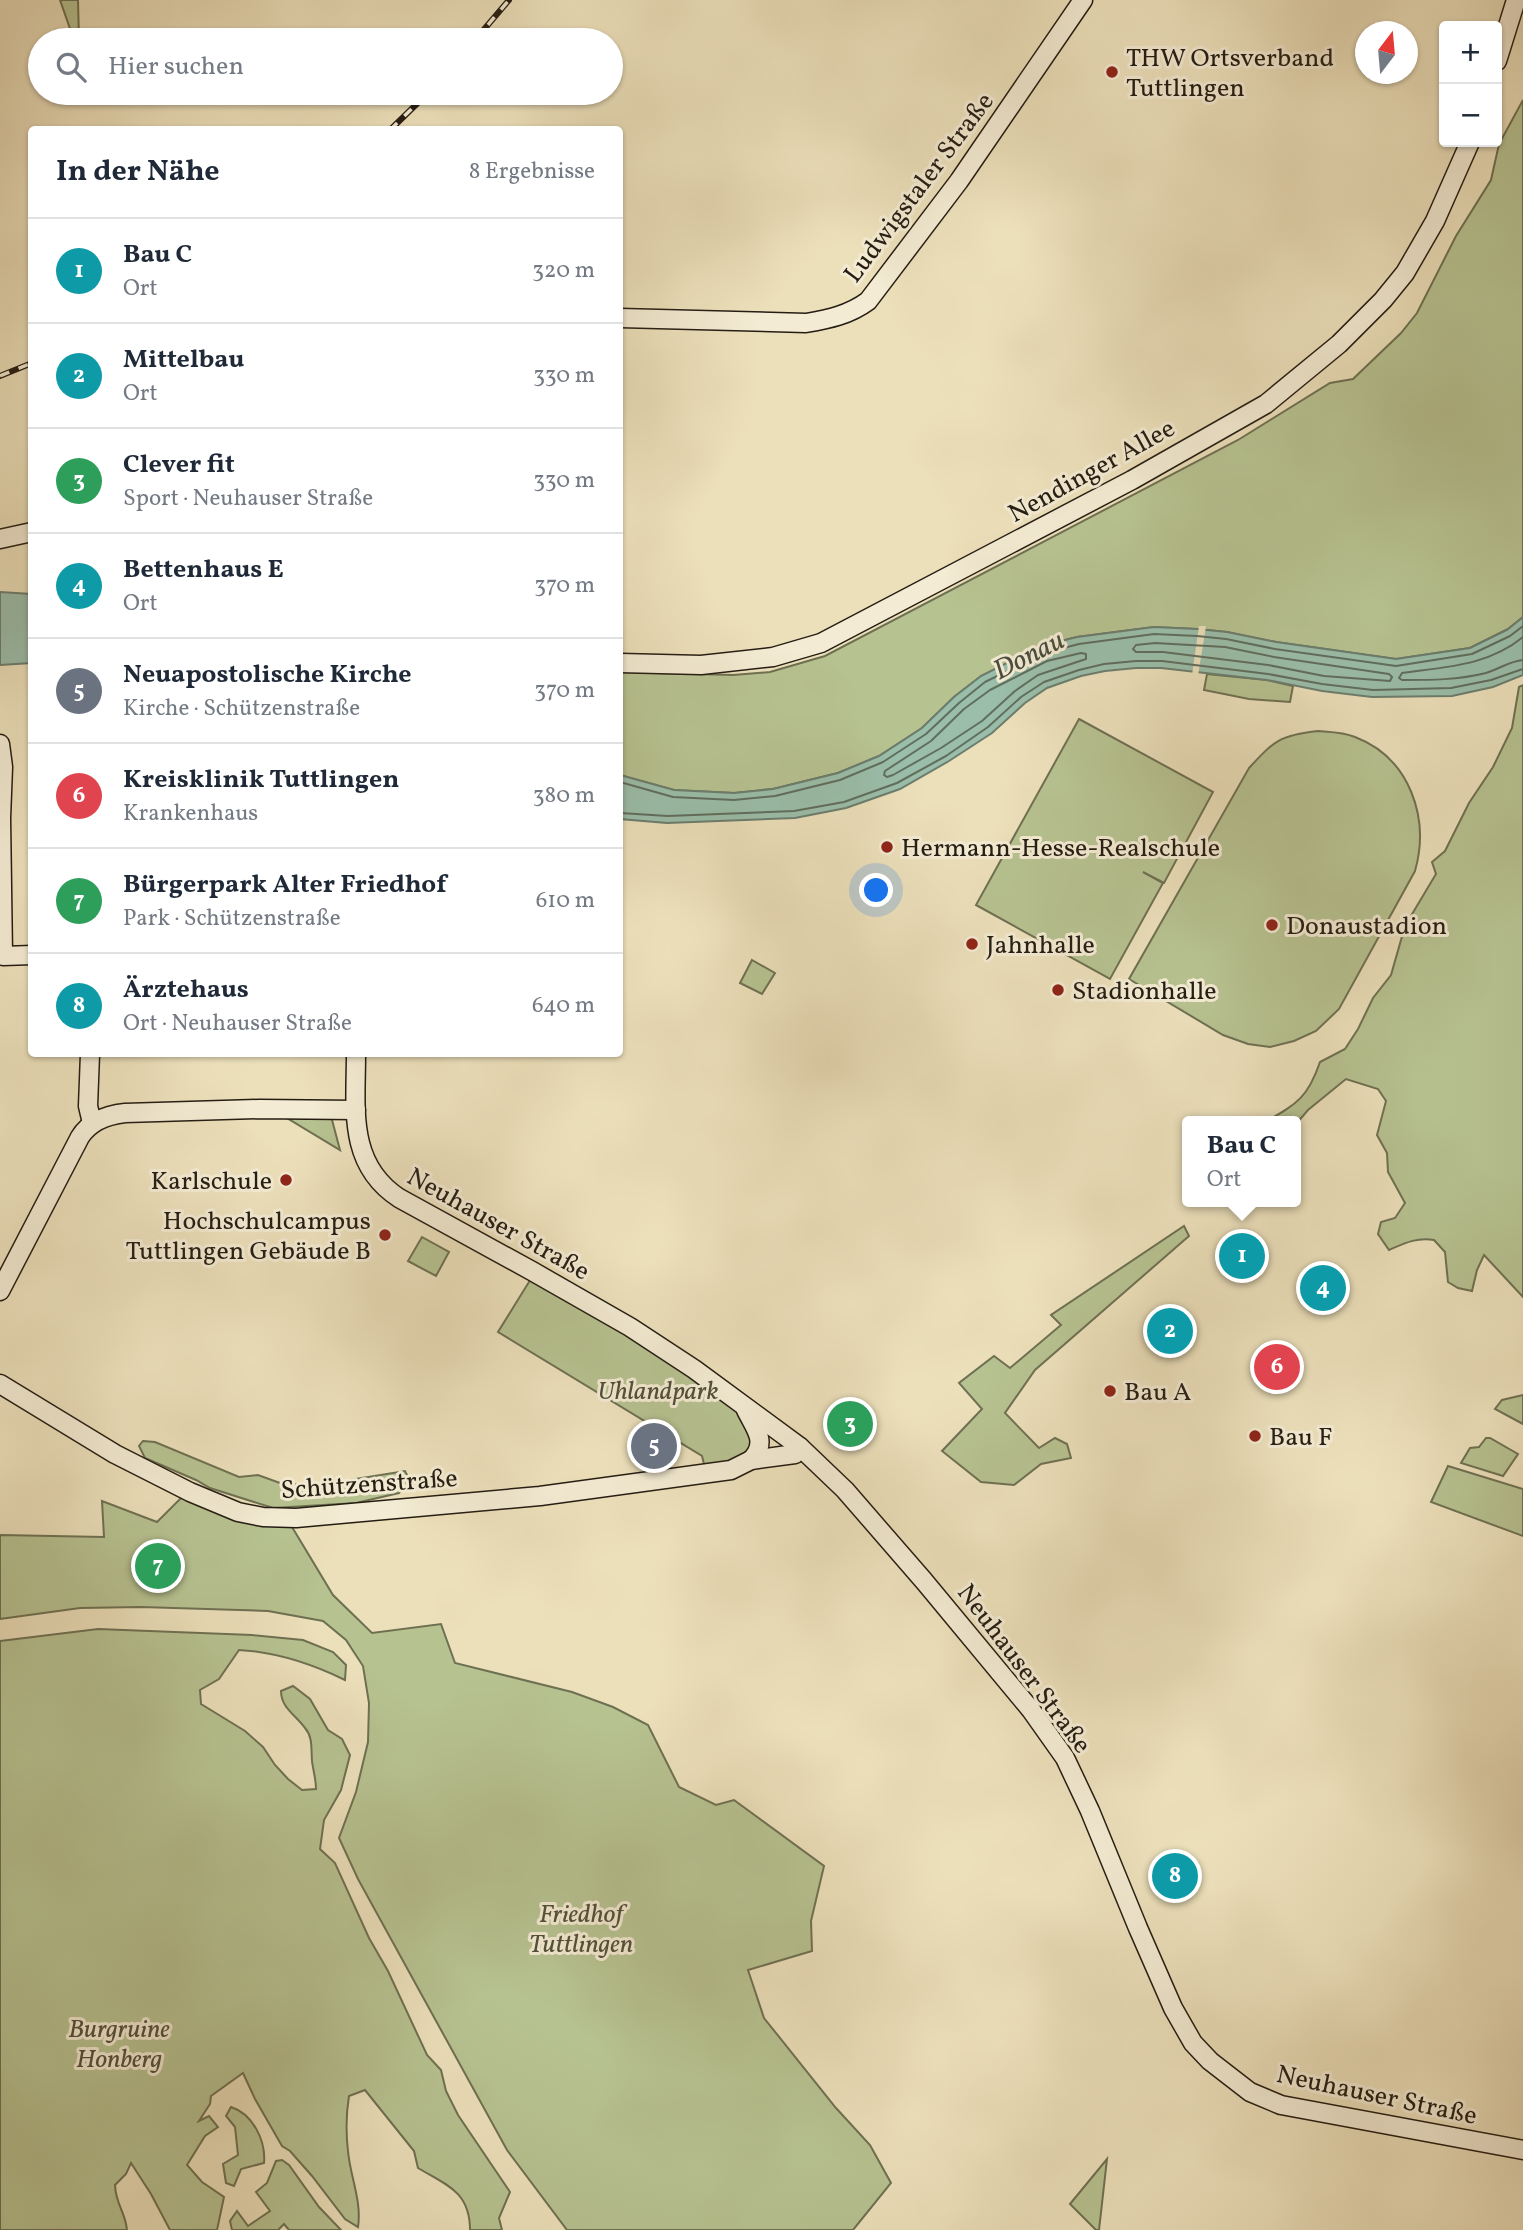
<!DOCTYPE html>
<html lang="de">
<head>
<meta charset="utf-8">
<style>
	:root { --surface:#fff; --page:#f6f6f7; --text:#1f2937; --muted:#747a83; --line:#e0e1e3; --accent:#111827 }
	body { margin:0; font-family:Vollkorn,serif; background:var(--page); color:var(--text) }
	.controls { position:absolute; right:21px; top:21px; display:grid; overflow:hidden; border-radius:7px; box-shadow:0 2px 5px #0004 }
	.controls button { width:63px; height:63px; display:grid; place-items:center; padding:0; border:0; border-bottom:2px solid var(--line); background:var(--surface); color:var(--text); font:35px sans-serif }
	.compass { position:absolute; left:1355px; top:21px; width:63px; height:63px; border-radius:50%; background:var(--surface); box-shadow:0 2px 5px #0004; rotate:16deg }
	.you { position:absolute; left:877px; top:891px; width:24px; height:24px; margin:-18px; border:5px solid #fff; border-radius:50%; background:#1a73e8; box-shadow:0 0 0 10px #1a73e833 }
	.badge { display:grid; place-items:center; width:46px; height:46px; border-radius:50%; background:var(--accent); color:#fff; font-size:23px; font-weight:700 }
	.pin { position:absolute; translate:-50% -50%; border:4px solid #fff; box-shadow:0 2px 7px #0006 }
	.popup { position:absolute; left:1182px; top:1116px; width:119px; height:91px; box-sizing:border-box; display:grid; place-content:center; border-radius:7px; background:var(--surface); filter:drop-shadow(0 2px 5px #0005); font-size:23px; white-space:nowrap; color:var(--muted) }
	.popup b { font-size:26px; color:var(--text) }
	.popup::after { content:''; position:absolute; left:50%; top:100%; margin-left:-14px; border:14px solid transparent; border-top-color:var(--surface) }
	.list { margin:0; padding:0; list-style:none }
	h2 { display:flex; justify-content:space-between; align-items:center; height:91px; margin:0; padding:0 28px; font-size:30px }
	h2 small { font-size:23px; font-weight:400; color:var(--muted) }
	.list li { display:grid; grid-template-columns:46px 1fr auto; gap:21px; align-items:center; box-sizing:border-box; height:105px; padding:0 28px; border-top:2px solid var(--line) }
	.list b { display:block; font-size:26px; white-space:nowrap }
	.list p { margin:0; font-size:23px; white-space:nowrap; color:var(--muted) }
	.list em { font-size:23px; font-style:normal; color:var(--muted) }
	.icon { flex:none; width:38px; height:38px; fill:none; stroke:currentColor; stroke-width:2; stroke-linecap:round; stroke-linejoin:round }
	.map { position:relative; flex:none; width:1523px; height:2230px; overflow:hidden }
	.search { position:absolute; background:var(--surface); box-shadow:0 2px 5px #0004; left:28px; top:28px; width:595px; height:77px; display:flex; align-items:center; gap:18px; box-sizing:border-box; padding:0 24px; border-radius:38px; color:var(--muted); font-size:26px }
	.panel { position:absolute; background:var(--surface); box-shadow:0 2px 5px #0004; left:28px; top:126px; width:595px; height:931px; border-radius:7px }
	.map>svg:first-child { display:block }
</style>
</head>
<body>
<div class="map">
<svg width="1523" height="2230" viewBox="0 0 1523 2230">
	<rect width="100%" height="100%" fill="#ece0bb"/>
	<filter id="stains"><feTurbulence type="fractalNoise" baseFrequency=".00286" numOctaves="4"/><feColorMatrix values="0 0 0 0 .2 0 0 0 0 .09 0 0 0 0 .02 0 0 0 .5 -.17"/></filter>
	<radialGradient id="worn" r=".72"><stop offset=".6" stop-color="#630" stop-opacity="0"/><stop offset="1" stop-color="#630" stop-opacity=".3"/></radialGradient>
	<g fill="#b7c291" stroke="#6e7052" stroke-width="2">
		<polygon points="60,0 78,0 79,40 74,40"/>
		<polygon points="1523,100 1523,617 1508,629 1470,648 1396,659 1276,642 1227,632 1197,629 1154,627 1077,637 1041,646 981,676 954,697 922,728 879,756 838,773 773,789 734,793 674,790 620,775 620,672 733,675 770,672 825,656 1238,440 1330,383 1353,379 1401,333 1417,313 1456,236 1491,180 1499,144"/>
		<polygon points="1207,674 1267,680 1293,686 1290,702 1249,699 1204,690"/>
		<path d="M 1523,685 L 1523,1297 L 1484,1255 L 1477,1270 L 1472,1291 L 1458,1288 L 1448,1282 L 1445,1252 L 1434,1240 C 1417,1237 1405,1243 1389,1250 L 1378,1234 L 1381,1222 L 1395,1218 L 1405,1203 L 1388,1172 L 1387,1153 L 1377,1135 L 1386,1101 L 1378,1089 L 1346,1079 L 1308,1110 L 1296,1124 L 1296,1121 L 1267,1121 C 1298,1103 1308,1097 1320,1062 L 1345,1049 L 1358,1029 L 1373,998 L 1391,975 L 1405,926 L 1436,874 L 1432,862 L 1445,851 L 1469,803 L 1493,767 L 1512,728 L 1519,687 Z"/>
		<polygon points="1079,719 1213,792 1164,883 1143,872 1163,883 1110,979 976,905"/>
		<path d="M 1318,731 C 1330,732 1343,732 1355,737 C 1410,758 1430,818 1415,871 L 1339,1009 L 1316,1031 L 1294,1041 L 1270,1047 L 1248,1044 L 1223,1035 L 1129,979 L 1249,768 C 1274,741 1280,735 1318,731 Z"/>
		<polygon points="752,960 775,973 762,994 740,983"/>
		<polygon points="282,1115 331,1116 340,1150"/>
		<polygon points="1184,1226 1189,1236 1035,1370 1005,1413 1039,1448 1055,1438 1067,1444 1071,1458 1041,1464 1014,1485 981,1482 942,1451 982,1409 959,1383 994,1356 1010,1368 1061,1325 1051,1315"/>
		<polygon points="422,1237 449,1252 436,1276 408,1261"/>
		<polygon points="532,1277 727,1397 756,1434 744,1461 705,1468 702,1456 498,1332"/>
		<polygon points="1523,1395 1523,1424 1495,1409 1502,1400"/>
		<polygon points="1486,1438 1490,1438 1518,1454 1503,1476 1461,1463 1470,1448 1479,1447"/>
		<polygon points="143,1441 155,1442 239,1477 258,1475 280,1483 312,1486 405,1471 411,1483 399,1493 356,1503 273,1508 210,1488 196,1480 145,1458 139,1446"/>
		<polygon points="1448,1466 1523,1489 1523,1536 1431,1502"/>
		<polygon points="184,1495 289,1522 333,1595 372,1633 441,1624 455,1663 572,1692 613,1707 648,1725 679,1787 716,1805 734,1800 824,1866 811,1921 812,1951 748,1970 764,2018 836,2108 870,2145 891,2183 853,2230 567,2230 507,2150 358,1879 339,1838 356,1792 368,1742 369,1703 363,1666 346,1640 323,1621 268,1611 141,1607 80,1608 0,1619 0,1535 104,1537 102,1501 157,1522"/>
		<path d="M 98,1629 L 252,1635 L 303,1640 L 333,1652 L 346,1665 L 345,1680 C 312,1664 276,1652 239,1650 L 219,1679 L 200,1690 L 201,1704 L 245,1731 L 263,1747 L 275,1765 L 288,1779 L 302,1790 L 316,1789 C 316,1779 313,1770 312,1761 C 311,1749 313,1737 305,1728 C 296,1715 281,1708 281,1691 L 293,1686 L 310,1699 L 328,1730 L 342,1739 L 350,1755 L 341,1790 L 324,1820 L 320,1849 L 335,1863 L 369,1938 L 388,1971 L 427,2055 L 441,2070 L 446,2091 L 458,2115 L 510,2192 L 499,2218 L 502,2230 L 470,2230 C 470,2192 447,2185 418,2168 L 414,2151 L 365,2090 L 349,2096 C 346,2114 346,2134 348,2151 C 350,2176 362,2201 358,2227 L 345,2219 L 312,2176 L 290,2151 L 282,2146 L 255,2099 L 243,2073 L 211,2096 L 210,2104 L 199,2121 L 209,2116 L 218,2127 L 205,2136 L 187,2165 L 202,2182 L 224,2197 L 217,2230 L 170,2230 L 151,2194 L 131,2163 L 126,2174 L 115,2185 C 116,2206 125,2210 127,2230 L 0,2230 L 0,1641 Z"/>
		<path d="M 231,2107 C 253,2114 266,2141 264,2163 L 241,2169 L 234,2186 L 226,2183 L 223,2164 L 238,2155 L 235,2127 L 226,2116 Z"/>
		<polygon points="1107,2159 1099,2230 1096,2230 1070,2204"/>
		<polygon points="282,2160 289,2165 319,2207 341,2230 289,2230 284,2224 278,2230 232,2230 230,2221 237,2211 248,2226 270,2211 256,2192 267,2183 276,2161"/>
	</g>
	<g fill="#9abeaa" stroke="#6b7e6e" stroke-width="2">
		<polygon points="0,592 31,594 31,663 0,665"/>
		<polygon points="1523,617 1523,675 1493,687 1452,696 1372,697 1322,691 1267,680 1161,668 1136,668 1105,671 1081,676 1047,688 1025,703 992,733 949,761 900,789 846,808 795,818 667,823 620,819 620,775 674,790 734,793 773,789 838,773 879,756 922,728 954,697 981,676 1041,646 1077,637 1154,627 1197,629 1227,632 1276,642 1396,659 1470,648 1507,630"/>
	</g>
	<polygon fill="#ece0bb" points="1199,626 1206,626 1198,676 1192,675"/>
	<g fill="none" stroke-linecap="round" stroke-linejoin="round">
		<g stroke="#606e5e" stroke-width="2">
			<path d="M 1523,637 C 1488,666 1445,667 1402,673 L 1399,678 L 1402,680 C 1431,680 1458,680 1486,673 C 1499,669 1510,661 1523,660"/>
			<polygon points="1155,643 1225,647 1274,657 1389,674 1392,677 1390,681 1324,676 1268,665 1163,652 1136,652 1133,649 1136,645"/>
			<polygon points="1081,653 1086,654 1086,659 1038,675 1015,691 982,721 941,748 893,775 887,777 884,775 885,771 931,741 964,709 990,690 1047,661"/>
			<polyline points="620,782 673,797 734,800 775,796 840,780 883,762 926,734 959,703 985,682 1044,653 1079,644 1154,634 1197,636 1226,639 1275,649 1396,666 1472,654 1510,636 1523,626"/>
			<polyline points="620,813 668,816 794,811 844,802 897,783 946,756 988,727 1021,697 1044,682 1079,670 1104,664 1136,661 1162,661 1268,674 1322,684 1373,690 1451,688 1491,680 1523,669"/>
		</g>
		<g stroke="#251d13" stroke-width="21">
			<g id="secondary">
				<polyline points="1497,61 1516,0"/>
				<path d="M 620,318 L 806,323 C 829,319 849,315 868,301 L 959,181 L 1083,0"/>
				<polyline points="0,539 32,532"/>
				<polyline points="620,663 701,665 773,657 821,643 1132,480 1266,404 1339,344 1383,300 1405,273 1435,221 1470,142"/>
				<polyline points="0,744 3,767 1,818 3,956 32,955"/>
				<polyline points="90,1054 88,1106 92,1123"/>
				<path d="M 356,1054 C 356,1108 347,1164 399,1198 L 532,1271 L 630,1327 L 694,1369 L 800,1447 L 845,1490 L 924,1581 L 1031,1710 L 1065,1758 L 1090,1811 L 1138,1928 L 1173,2008 L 1193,2043 L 1210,2061 L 1250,2092 L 1281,2105 L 1523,2150"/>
				<path d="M 0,1291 L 80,1137 C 90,1121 107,1115 125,1113 L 259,1109 L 356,1110"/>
				<polyline points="0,1384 115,1454 190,1492 238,1512 263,1517 296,1518 540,1496 731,1470 751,1460 795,1454 800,1447"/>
				<path d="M 746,1410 C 754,1427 769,1442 751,1460"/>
			</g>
		</g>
		<use href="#secondary" stroke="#f3ebd3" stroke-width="18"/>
		<g stroke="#251d13" stroke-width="6">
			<g id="rail">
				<polyline points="475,40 509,0"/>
				<polyline points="390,130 428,93"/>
				<polyline points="0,376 32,363"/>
			</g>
		</g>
		<use href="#rail" stroke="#f3ebd3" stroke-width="3.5" stroke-dasharray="10" stroke-linecap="butt"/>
	</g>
	<g fill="#8f2418" stroke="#f3ebd3" stroke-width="2.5">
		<circle cx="1112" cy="72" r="7"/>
		<circle cx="887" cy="847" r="7"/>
		<circle cx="1272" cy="925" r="7"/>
		<circle cx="972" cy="944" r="7"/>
		<circle cx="1058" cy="990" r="7"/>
		<circle cx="286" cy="1180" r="7"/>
		<circle cx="385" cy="1235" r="7"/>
		<circle cx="1110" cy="1391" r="7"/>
		<circle cx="1255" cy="1436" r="7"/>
	</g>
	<g text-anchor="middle" stroke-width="6" stroke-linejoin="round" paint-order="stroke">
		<g font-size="26" fill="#251d13" stroke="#f3ebd3" text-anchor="start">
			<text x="1126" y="66">THW Ortsverband<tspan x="1126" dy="30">Tuttlingen</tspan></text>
			<text x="901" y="856">Hermann-Hesse-Realschule</text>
			<text x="1286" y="934">Donaustadion</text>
			<text x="986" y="953">Jahnhalle</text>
			<text x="1072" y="999">Stadionhalle</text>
			<text x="272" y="1189" text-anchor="end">Karlschule</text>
			<text x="371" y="1229" text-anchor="end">Hochschulcampus<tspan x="371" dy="30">Tuttlingen Gebäude B</tspan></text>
			<text x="1124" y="1400">Bau A</text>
			<text x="1269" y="1445">Bau F</text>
		</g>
		<g font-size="26" fill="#251d13" stroke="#f3ebd3">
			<text transform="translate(918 187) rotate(-53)" y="9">Ludwigstaler Straße</text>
			<text transform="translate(1091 470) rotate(-29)" y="9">Nendinger Allee</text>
			<text transform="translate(499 1223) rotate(29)" y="9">Neuhauser Straße</text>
			<text transform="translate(369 1483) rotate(-4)" y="9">Schützenstraße</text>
			<text transform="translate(1025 1668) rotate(53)" y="9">Neuhauser Straße</text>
			<text transform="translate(1377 2094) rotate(12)" y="9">Neuhauser Straße</text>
		</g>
		<g font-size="26" font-style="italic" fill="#514f39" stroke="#f3ebd3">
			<text x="658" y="1399">Uhlandpark</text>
			<text x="581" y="1922">Friedhof<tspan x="581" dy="30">Tuttlingen</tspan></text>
			<text x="119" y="2037">Burgruine<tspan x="119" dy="30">Honberg</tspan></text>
		</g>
		<g font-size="28" font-style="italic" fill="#484d40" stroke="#f3ebd3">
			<text transform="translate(1028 654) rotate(-27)" y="10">Donau</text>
		</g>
	</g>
	<rect width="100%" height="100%" filter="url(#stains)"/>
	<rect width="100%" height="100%" fill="url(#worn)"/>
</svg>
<div class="controls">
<button>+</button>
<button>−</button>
</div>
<svg class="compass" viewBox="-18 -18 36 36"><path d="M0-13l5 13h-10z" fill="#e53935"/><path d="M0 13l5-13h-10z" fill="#747a83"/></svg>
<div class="you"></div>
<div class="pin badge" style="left:1242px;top:1256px;background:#0f9aa8">1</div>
<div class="popup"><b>Bau C</b>Ort</div>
<div class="pin badge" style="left:1170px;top:1331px;background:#0f9aa8">2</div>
<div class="pin badge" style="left:850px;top:1424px;background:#2e9e5b">3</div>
<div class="pin badge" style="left:1323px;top:1288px;background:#0f9aa8">4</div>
<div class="pin badge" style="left:654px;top:1446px;background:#6b7280">5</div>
<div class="pin badge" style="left:1277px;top:1367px;background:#e0444e">6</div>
<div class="pin badge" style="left:158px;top:1566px;background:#2e9e5b">7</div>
<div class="pin badge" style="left:1175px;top:1876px;background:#0f9aa8">8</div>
<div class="search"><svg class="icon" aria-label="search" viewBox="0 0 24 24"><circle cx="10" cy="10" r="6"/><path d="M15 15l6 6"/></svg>Hier suchen</div>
<section class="panel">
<h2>In der Nähe<small>8 Ergebnisse</small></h2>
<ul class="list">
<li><span class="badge" style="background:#0f9aa8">1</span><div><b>Bau C</b><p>Ort</p></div><em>320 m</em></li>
<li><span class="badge" style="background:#0f9aa8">2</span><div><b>Mittelbau</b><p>Ort</p></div><em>330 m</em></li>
<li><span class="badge" style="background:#2e9e5b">3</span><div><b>Clever fit</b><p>Sport · Neuhauser Straße</p></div><em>330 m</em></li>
<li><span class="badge" style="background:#0f9aa8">4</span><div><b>Bettenhaus E</b><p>Ort</p></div><em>370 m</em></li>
<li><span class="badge" style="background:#6b7280">5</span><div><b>Neuapostolische Kirche</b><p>Kirche · Schützenstraße</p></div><em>370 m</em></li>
<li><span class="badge" style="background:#e0444e">6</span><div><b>Kreisklinik Tuttlingen</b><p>Krankenhaus</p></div><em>380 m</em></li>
<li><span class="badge" style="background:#2e9e5b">7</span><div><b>Bürgerpark Alter Friedhof</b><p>Park · Schützenstraße</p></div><em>610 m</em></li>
<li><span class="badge" style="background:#0f9aa8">8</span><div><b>Ärztehaus</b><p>Ort · Neuhauser Straße</p></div><em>640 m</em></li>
</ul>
</section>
</div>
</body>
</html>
